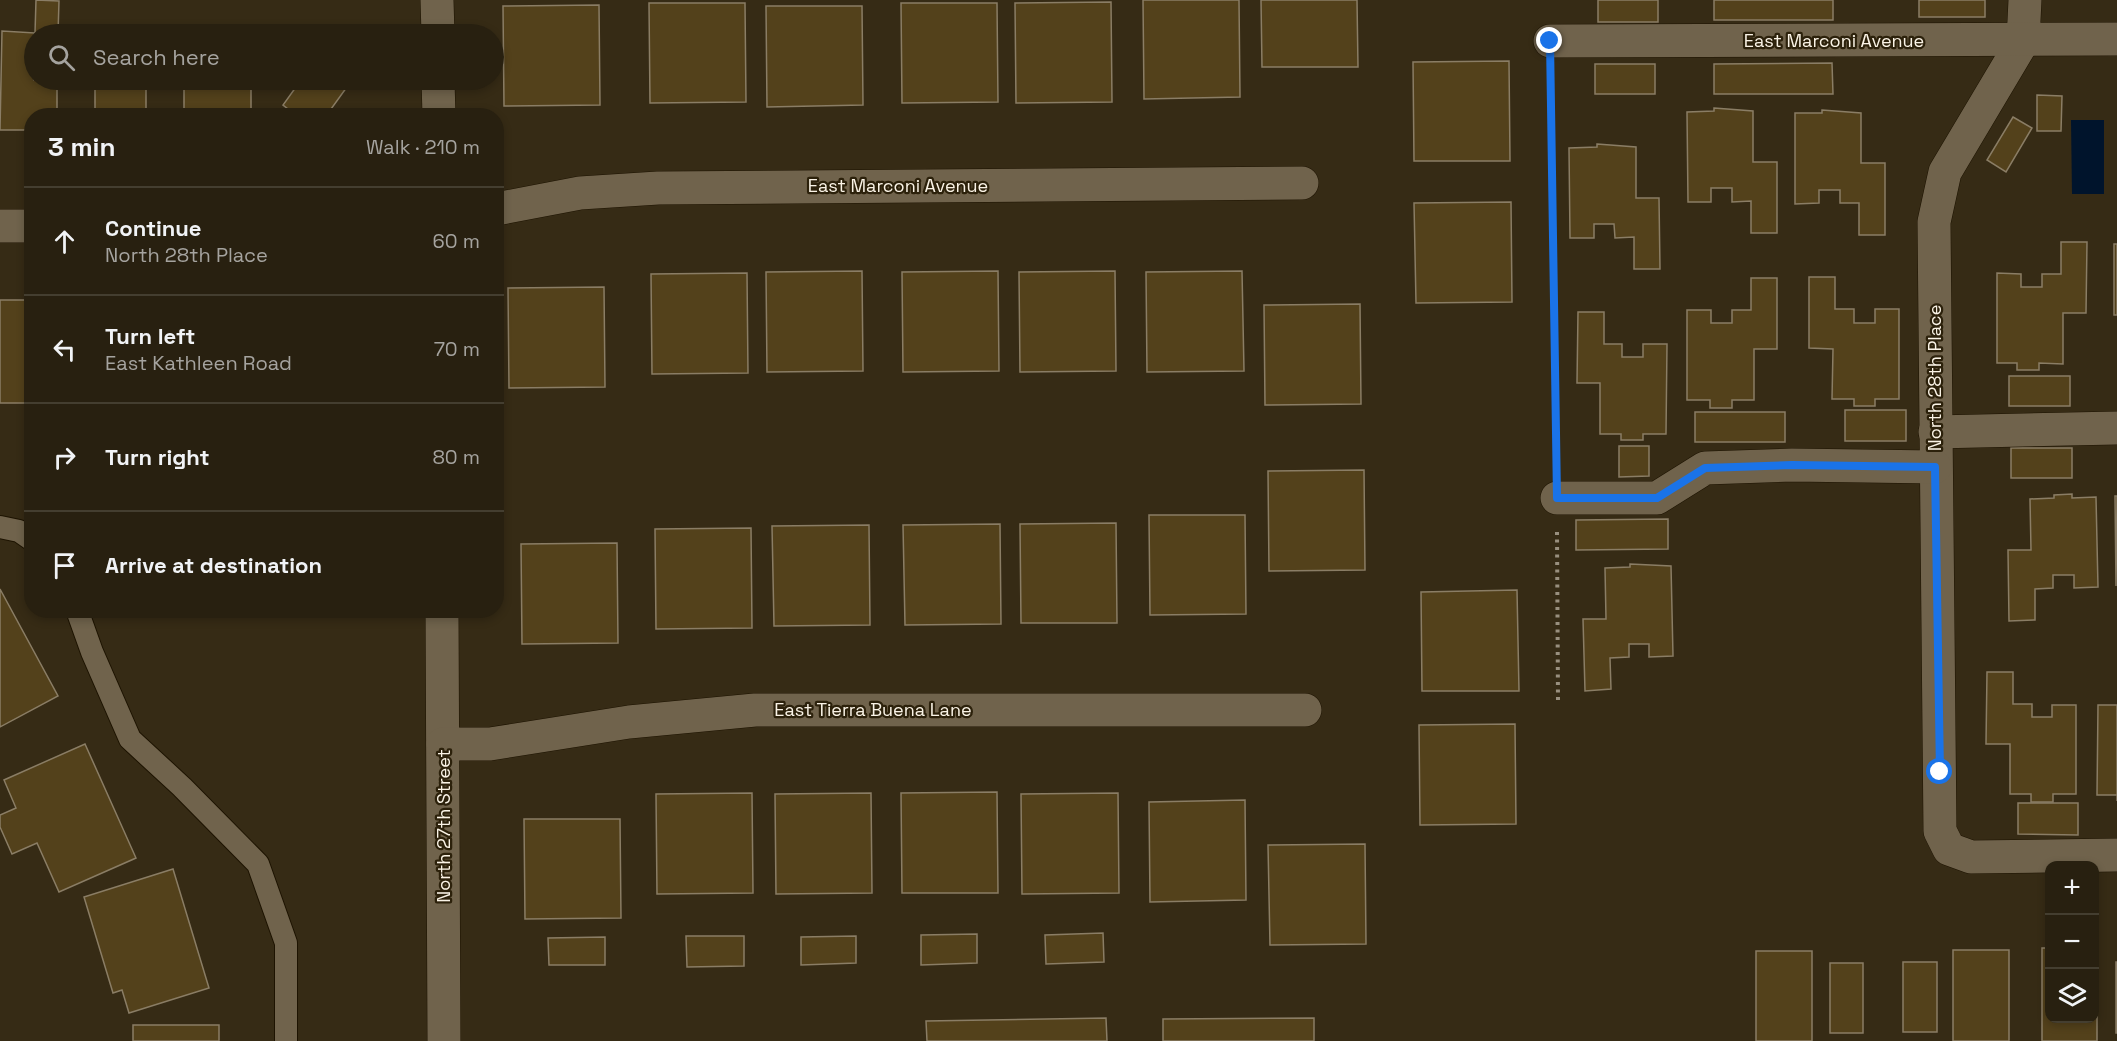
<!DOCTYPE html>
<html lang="en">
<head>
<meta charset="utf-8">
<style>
	:root { --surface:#282010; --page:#342d1e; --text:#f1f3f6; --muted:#a5a39f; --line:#443e30 }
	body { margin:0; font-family:"Space Grotesk",sans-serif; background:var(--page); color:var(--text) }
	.controls { position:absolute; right:18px; bottom:18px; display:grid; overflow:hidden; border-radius:12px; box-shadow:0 3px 9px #0003 }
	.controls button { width:54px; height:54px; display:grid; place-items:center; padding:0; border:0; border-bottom:2px solid var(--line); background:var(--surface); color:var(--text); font:30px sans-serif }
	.stop { position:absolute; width:18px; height:18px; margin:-14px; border:4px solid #1a73e8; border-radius:50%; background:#fff }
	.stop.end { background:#1a73e8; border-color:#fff; box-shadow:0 2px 6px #0008 }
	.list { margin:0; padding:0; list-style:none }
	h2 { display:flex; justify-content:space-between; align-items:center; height:78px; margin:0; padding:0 24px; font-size:26px }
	h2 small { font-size:20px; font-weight:400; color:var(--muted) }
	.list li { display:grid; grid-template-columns:39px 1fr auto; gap:18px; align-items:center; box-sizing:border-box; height:108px; padding:0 24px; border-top:2px solid var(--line) }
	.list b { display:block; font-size:22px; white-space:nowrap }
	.list p { margin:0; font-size:20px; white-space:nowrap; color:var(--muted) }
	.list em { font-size:20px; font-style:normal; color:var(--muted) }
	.icon { flex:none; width:33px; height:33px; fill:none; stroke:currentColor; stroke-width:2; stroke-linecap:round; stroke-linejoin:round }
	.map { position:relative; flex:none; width:2117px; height:1041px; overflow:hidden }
	.search { position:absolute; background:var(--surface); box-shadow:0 3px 9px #0003; left:24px; top:24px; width:480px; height:66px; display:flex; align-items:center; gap:15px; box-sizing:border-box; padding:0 21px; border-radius:33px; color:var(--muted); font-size:22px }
	.panel { position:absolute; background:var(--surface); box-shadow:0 3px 9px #0003; left:24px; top:108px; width:480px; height:510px; border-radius:24px }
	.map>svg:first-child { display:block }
</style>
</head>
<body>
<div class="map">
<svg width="2117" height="1041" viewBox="0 0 2117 1041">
	<rect width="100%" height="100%" fill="#362b15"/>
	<polygon fill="#00142c" points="2071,120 2104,120 2104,194 2072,194"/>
	<g fill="#53411b" stroke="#8a7d65" stroke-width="1.5">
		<polygon points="36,0 59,1 58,34 34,34 34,80 57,80 57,116 32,116 32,130 0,130 2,31 35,33"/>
		<polygon points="1143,0 1239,0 1240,97 1144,99"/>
		<polygon points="1261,0 1357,0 1358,67 1262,67"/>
		<rect x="1598" y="0" width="60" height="22"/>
		<rect x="1714" y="0" width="119" height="20"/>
		<rect x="1919" y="0" width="66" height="17"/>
		<polygon points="1111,2 1112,102 1016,103 1015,3"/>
		<polygon points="649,3 745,3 746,102 650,103"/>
		<polygon points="901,3 997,3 998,102 902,103"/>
		<polygon points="599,5 600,105 504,106 503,6"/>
		<polygon points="766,6 862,6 863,105 767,107"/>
		<rect x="95" y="33" width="51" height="1"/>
		<polygon points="1509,61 1510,161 1414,161 1413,62"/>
		<polygon points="1832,63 1833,94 1714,94 1714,64"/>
		<rect x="1595" y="64" width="60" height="30"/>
		<rect x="95" y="80" width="51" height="36"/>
		<rect x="184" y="80" width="67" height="36"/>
		<polygon points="301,80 352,80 326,116 297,116 283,105"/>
		<polygon points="2037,95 2062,96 2061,131 2037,131"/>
		<polygon points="1714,108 1753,111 1753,162 1777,162 1777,233 1751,233 1751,201 1732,202 1732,188 1711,188 1711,202 1688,202 1687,112 1714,111"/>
		<polygon points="1822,110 1861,113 1861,163 1885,163 1885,235 1859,235 1859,203 1840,203 1840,190 1819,190 1819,203 1795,204 1795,113 1822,113"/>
		<polygon points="2013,117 2032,128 2006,172 1987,160"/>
		<polygon points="1597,144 1636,147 1636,198 1659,198 1660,269 1634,269 1634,237 1615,238 1614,224 1594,224 1594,238 1570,238 1569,148 1597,147"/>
		<polygon points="1511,202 1512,302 1416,303 1414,203"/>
		<polygon points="2061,242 2087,242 2086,313 2063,313 2063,364 2039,363 2039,370 2017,370 2017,363 1997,363 1997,273 2021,274 2021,287 2042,287 2042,274 2061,274"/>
		<rect x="2114" y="244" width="3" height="71"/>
		<polygon points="862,271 863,371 767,372 766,272"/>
		<polygon points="998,271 999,371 903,372 902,272"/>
		<polygon points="1115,271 1116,371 1020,372 1019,272"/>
		<polygon points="1242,271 1244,371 1147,372 1146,272"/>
		<polygon points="747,273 748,373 652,374 651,274"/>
		<polygon points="1809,277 1835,277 1835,309 1854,309 1854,323 1875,323 1875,309 1899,309 1899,399 1875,399 1875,406 1854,406 1854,399 1832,399 1833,349 1809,348"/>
		<polygon points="1751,278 1777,278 1777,349 1754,349 1754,400 1732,400 1732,408 1710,408 1710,400 1687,400 1687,310 1711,310 1711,323 1732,323 1732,310 1751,310"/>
		<polygon points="604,287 605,387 509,388 508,288"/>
		<rect x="0" y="300" width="32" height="103"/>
		<polygon points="1360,304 1361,404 1265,405 1264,305"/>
		<polygon points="1578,312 1604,312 1604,344 1622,344 1622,357 1643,357 1643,344 1667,344 1666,434 1643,434 1643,440 1621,440 1621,434 1600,434 1600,383 1577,383"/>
		<rect x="2009" y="376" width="61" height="30"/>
		<rect x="1845" y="410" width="61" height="31"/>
		<rect x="1695" y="412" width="90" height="30"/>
		<polygon points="1619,446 1649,446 1649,476 1619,477"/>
		<rect x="2011" y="448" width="61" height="30"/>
		<polygon points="1364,470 1365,570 1269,571 1268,471"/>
		<polygon points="2072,494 2072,498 2096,497 2098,587 2074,588 2074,575 2053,575 2053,588 2035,589 2035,620 2009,621 2008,550 2031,550 2030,499 2054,498 2054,495"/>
		<polygon points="2115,496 2117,496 2116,586"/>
		<polygon points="1149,515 1245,515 1246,614 1150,615"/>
		<polygon points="1668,519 1668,549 1576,550 1576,520"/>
		<polygon points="1116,523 1117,623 1021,623 1020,524"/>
		<polygon points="1000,524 1001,624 905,625 903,525"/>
		<polygon points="869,525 870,625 774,626 772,526"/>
		<polygon points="751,528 752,628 656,629 655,529"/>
		<polygon points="617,543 618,643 522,644 521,544"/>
		<polygon points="1630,564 1671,566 1673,656 1649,657 1649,644 1629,644 1629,657 1610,658 1611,689 1585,691 1583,619 1606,619 1605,568 1630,567"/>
		<polygon points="0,589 58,696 0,727"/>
		<polygon points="1517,590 1519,691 1422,691 1421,592"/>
		<polygon points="1987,672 2013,672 2013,704 2032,704 2032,717 2052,717 2052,705 2076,705 2076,794 2053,794 2053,802 2031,802 2031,794 2010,794 2010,744 1986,744"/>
		<polygon points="2098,705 2117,705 2117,801 2117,795 2097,795"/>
		<polygon points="1515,724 1516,824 1420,825 1419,725"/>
		<polygon points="85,744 136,858 59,892 37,843 12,854 0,827 0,815 16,808 4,780"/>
		<polygon points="997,792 998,893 902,893 901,793"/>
		<polygon points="752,793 753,893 657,894 656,794"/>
		<polygon points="871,793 872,893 776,894 775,794"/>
		<polygon points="1118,793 1119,893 1022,894 1021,794"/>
		<polygon points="1245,800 1246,900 1150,902 1149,802"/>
		<polygon points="2018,803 2078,803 2078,835 2018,834"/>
		<polygon points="524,819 620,819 621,918 525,919"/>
		<polygon points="1365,844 1366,944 1270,945 1268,845"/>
		<polygon points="173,869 209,988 129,1013 122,990 113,993 84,897"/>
		<polygon points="1103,933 1104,962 1046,964 1045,935"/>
		<polygon points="977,934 977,963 921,965 921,935"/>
		<polygon points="686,936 744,936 744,966 687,967"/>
		<polygon points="856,936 856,963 801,965 801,937"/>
		<polygon points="605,937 605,965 549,965 548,938"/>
		<polygon points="2042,948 2050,948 2050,1018 2094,1018 2094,948 2097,948 2097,1041 2042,1041"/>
		<rect x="1953" y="950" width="56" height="91"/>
		<rect x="1756" y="951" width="56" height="90"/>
		<rect x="1903" y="962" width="34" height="70"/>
		<rect x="2116" y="962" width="1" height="71"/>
		<rect x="1830" y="963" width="33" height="70"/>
		<polygon points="1106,1018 1107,1041 927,1041 926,1021"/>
		<polygon points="1314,1018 1314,1041 1163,1041 1163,1019"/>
		<rect x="133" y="1025" width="86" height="16"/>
	</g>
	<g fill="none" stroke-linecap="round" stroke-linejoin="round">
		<g stroke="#1d1301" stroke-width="24">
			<g id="service">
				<polyline points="0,527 19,531 32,540"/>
				<polyline points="77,610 92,652 130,739 182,787 258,864 286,943 286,1041"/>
			</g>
		</g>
		<g stroke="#1d1301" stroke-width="34">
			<g id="minor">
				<polyline points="437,0 438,34"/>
				<polyline points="2025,0 2023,41 1945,172 1934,222 1940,831 1949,849 1971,857 2117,855"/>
				<polyline points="1550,41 2117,39"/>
				<polyline points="438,80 439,116"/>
				<polyline points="496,209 580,193 658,188 1302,183"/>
				<polyline points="0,226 32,226"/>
				<polyline points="1935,432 2117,428"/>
				<polyline points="1557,498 1657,498 1705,468 1792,465 1935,467"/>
				<polyline points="442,610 444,1041"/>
				<polyline points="443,744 490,744 629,722 755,710 1305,710"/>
			</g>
		</g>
		<g stroke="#99907f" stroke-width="4" stroke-dasharray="3 4.5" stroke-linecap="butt">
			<polyline points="1551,76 1557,464"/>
			<polyline points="1557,532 1558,702"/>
		</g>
		<use href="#service" stroke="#70634c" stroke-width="22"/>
		<use href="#minor" stroke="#70634c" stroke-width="33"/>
	</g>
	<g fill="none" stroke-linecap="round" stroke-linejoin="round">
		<polyline stroke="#1a73e8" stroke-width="8" points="1550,41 1557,498 1657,498 1705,468 1792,465 1935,467 1940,772"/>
	</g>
	<g text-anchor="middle" stroke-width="4.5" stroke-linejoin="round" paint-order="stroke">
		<g font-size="18" fill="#faf3e6" stroke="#2c210b">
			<text x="1834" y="47">East Marconi Avenue</text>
			<text x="898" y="192">East Marconi Avenue</text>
			<text transform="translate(1935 378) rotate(-90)" y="6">North 28th Place</text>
			<text x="873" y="716">East Tierra Buena Lane</text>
			<text transform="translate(444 826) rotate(-90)" y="6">North 27th Street</text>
		</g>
	</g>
</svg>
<div class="controls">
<button>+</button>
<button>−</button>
<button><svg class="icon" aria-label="layers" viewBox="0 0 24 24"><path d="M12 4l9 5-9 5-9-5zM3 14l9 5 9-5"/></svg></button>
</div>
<div class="stop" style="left:1940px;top:772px"></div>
<div class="stop end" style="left:1550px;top:41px"></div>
<div class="search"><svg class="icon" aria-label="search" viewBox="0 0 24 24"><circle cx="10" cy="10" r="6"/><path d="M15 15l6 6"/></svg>Search here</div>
<section class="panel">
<h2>3 min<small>Walk · 210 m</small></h2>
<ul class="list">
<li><svg class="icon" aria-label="ahead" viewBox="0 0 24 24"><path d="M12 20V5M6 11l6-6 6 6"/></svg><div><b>Continue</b><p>North 28th Place</p></div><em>60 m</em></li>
<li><svg class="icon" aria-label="left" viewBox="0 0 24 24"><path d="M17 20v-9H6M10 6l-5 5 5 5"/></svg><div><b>Turn left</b><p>East Kathleen Road</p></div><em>70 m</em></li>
<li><svg class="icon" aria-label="right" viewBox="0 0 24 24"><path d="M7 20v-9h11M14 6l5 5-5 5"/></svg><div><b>Turn right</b></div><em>80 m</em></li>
<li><svg class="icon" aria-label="arrive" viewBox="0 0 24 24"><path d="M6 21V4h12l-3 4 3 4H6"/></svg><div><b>Arrive at destination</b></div></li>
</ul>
</section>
</div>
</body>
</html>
